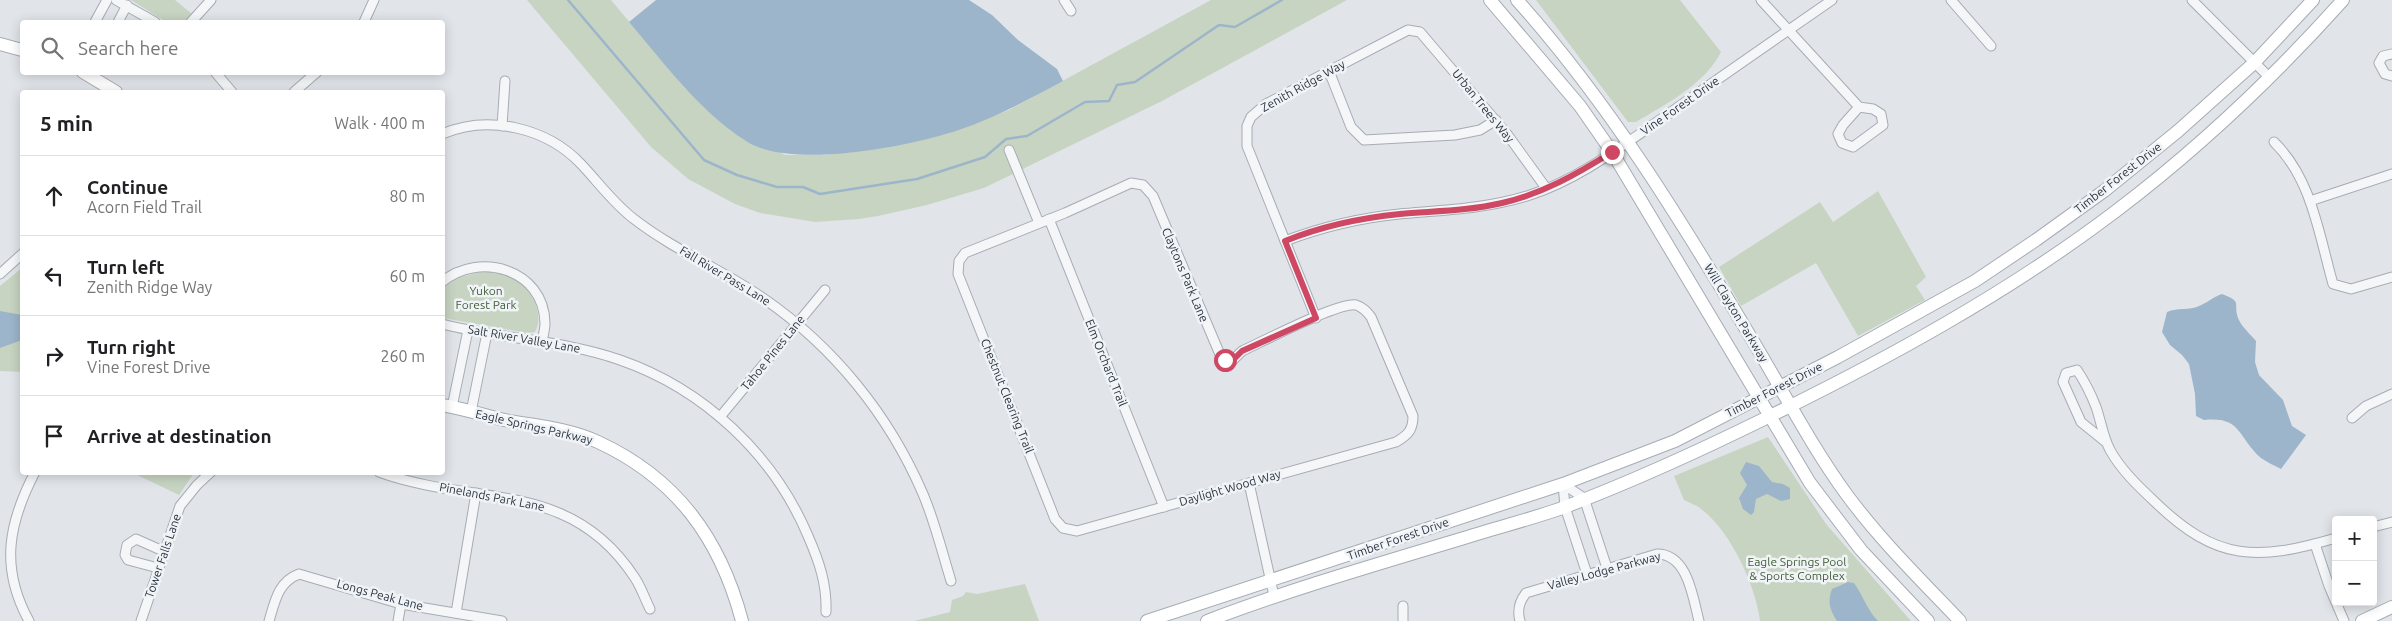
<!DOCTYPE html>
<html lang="en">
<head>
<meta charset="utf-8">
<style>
	:root { --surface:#fff; --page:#f6f6f6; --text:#202124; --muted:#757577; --line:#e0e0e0 }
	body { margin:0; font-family:Ubuntu,sans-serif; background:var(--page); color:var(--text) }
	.controls { position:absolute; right:15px; bottom:15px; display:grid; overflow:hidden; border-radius:5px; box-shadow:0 2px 12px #0003 }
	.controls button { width:45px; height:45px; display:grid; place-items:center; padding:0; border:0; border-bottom:1px solid var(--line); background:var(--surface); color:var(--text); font:25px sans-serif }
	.stop { position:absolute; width:15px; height:15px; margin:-11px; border:4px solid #ce4763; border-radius:50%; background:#fff }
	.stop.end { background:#ce4763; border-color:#fff; box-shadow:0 1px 5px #0008 }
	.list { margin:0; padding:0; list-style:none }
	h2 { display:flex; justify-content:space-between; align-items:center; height:65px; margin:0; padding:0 20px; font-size:21px }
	h2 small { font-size:16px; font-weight:400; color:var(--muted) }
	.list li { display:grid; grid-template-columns:32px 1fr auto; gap:15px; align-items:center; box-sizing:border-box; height:80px; padding:0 20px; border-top:1px solid var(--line) }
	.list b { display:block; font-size:19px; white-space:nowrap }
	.list p { margin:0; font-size:16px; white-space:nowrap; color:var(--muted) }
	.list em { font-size:16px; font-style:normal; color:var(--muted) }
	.icon { flex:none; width:28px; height:28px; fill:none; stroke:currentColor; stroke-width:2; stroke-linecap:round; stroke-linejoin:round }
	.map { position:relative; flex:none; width:2392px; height:621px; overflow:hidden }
	.search { position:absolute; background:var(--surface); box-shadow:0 2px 12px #0003; left:20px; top:20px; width:425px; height:55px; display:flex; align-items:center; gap:12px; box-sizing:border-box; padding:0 18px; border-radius:5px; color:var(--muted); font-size:19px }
	.panel { position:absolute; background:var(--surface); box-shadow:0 2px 12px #0003; left:20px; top:90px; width:425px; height:385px; border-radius:5px }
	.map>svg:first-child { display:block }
</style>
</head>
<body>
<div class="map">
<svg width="2392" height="621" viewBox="0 0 2392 621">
	<rect width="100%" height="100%" fill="#e1e5ea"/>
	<g fill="#c8d4c2">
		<polygon points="131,0 175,0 192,14 184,22 166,22"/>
		<polygon points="527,0 611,0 685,88 714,116 785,155 824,155 884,148 946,134 1009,110 1211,0 1347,0 1162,101 984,188 927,205 878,216 859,219 815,222 760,213 735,204 688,179 651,147"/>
		<path d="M 1536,0 L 1680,0 L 1721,52 C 1705,84 1666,104 1636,122 L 1628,122 Z"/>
		<polygon points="1878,191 1926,277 1916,286 1925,300 1858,336 1816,263 1741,306 1719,267 1820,202 1833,222"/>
		<polygon points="22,268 22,372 0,371 0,286"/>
		<path d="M 485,271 C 496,272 505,273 515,279 C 532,289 545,314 535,332 L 527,333 L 443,318 L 442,289 L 457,278 Z"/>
		<path d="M 1768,437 L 1826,524 L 1911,621 L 1760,621 C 1756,586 1730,530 1701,509 C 1697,505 1689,503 1684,500 L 1674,476 Z"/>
		<polygon points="133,473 194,473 179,495"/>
		<polygon points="1025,584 1039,621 914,621 950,612 952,600 963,596 966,592 977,594"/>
	</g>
	<g fill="#9db5ca">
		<path d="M 656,0 L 969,0 L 992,15 L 1018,40 L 1057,69 L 1063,81 C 1026,101 987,122 946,134 C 899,148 788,169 746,141 C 699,111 665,64 629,22 Z"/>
		<path d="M 2222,294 C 2243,302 2233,302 2238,318 C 2241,326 2251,335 2256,341 L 2255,362 L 2259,375 L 2283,400 L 2292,426 L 2306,435 L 2281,469 C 2275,466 2267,462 2261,458 C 2237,437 2242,416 2204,420 L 2196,416 L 2195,394 L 2189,364 L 2182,355 L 2170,345 L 2162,332 L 2167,312 C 2178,307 2189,311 2199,306 C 2207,303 2213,297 2222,294 Z"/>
		<polygon points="0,311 22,315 22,340 0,348"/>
		<polygon points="1746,462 1759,466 1772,482 1783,484 1790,488 1790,499 1781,501 1767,494 1756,499 1754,512 1751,515 1743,509 1739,498 1747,485 1740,473"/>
		<path d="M 1848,582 L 1854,583 C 1863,595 1867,610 1878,621 L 1837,621 C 1830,610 1827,602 1832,589 Z"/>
	</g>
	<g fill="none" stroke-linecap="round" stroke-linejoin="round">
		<polyline stroke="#9db5ca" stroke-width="2.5" points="568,0 704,160 737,175 777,187 803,187 820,194 917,179 985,157 1006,139 1027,136 1085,102 1109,101 1117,85 1135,82 1219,25 1235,27 1282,0"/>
		<g stroke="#a6acb4" stroke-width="11">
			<g id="street">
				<polyline points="116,0 155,22"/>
				<polyline points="1064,0 1071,11"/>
				<polyline points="1761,0 1859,107 1873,109 1881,114 1883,125 1853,147 1842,143 1838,134 1843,125 1859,107"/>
				<polyline points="1951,0 1991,46"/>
				<polyline points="2192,0 2270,78"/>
				<polyline points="95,22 107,0"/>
				<polyline points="118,22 127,5"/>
				<polyline points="191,22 211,0"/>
				<polyline points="364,22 374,0"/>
				<polyline points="2392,54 2383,56 2379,63 2385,74 2392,76"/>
				<polyline points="1329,71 1351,127 1364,140 1455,135 1480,130 1496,120"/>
				<polyline points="215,72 232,92"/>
				<polyline points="294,92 317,72"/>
				<polyline points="502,126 505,81"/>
				<path d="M 442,134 C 489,114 547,128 581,164 C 599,183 613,203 634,219 C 674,250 721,269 763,298 C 834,347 889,415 923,494 C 935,522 942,552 951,581"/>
				<path d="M 2274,142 C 2312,179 2319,235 2333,284 L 2351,289 L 2392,277"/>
				<polyline points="1009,150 1039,223"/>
				<path d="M 1131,183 L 1143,185 L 1153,196 L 1221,357 L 1230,363 L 1242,351 C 1262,342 1338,302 1356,305 C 1363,307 1367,312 1371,317 L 1413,416 C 1413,430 1408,435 1396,442 L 1077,531 L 1063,528 L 1055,519 L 958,274 L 959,261 L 965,253 L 1065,213 Z"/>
				<polyline points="2310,201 2392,174"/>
				<polyline points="1049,219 1164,507"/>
				<path d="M 1285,241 C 1322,227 1359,218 1399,214 C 1443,210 1486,209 1530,195 C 1580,179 1624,144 1667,115 C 1722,76 1777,38 1832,0"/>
				<polyline points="0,274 22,254"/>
				<path d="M 442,282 C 479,251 544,269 545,323 C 545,329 543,336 542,342"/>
				<polyline points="1316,318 1247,146 1247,126 1251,117 1266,104 1408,30 1420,32 1507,134 1546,188"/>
				<path d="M 442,324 C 501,339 563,340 620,360 C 704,389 774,455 808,536 C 819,561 827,584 826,612"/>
				<polyline points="452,407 468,330"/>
				<polyline points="471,412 487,333"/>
				<polyline points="720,417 825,290"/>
				<polyline points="2352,418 2366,406 2392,394"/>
				<path d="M 2107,443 L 2081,422 L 2063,382 L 2066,373 L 2077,370 C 2085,382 2091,394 2096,407 C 2101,421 2103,437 2110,450 C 2121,470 2139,487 2155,502 C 2217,562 2257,561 2336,538"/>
				<path d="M 379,472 C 475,507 570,478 635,578 C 641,587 645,599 650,609"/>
				<polyline points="1249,483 1274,596"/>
				<polyline points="1563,484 1584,498 1607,568"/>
				<polyline points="1563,484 1565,507 1587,574"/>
				<polyline points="2373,527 2392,522"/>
				<polyline points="2315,544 2329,586 2344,621"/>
				<polyline points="158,568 128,560 125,555 127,545 136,539 163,551"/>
				<polyline points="1403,606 1403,621"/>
				<polyline points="456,613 476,493"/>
				<path d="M 29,621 C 0,568 8,524 35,472"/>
				<polyline points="141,621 180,506 197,485 211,472"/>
				<path d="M 269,621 C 275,601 278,582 299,574 L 401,604 L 502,621"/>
				<polyline points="398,621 401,604"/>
				<path d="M 1520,621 C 1517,610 1519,602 1526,593 L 1657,554 C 1688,554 1693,598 1699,621"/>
			</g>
		</g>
		<g stroke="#a6acb4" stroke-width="14">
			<g id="secondary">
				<polyline points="1490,0 1580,106 1612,152 1810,483 1861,550 1928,621"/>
				<path d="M 1517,0 C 1610,104 1682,222 1753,341 C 1784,393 1812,447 1847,495 C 1881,541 1921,580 1960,621"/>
				<polyline points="0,44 22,50"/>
				<polyline points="83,72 116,92"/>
				<path d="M 442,405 C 465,409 487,416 509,421 C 538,426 571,429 598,442 C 676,478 720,538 742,621"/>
				<polyline points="1147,621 1563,484 1675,441 1838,357 1975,281 2036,240 2104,191 2178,131 2254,63 2313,0"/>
				<path d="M 1207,621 C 1291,589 1378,564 1464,538 C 1498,527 1532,519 1565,507 C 1633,481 1699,451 1764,419 C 1887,359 2008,293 2116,211 C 2199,148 2274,77 2343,0"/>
				<polyline points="2362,621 2392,607"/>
			</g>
		</g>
		<use href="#street" stroke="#f4f6f8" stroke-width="9"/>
		<use href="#secondary" stroke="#fff" stroke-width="12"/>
	</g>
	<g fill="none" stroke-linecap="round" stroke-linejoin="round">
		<path stroke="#ce4763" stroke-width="6" d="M 1225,360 L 1230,363 L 1242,351 L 1316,318 L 1285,241 C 1322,226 1360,218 1400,214 C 1434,211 1468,211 1502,203 C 1542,194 1577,174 1612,152"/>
	</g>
	<g text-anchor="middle" stroke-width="5" stroke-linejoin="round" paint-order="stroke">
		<g font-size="12" fill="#2a3442" stroke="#f1f4f7">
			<text transform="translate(1303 86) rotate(-29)" y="4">Zenith Ridge Way</text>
			<text transform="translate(1483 106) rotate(51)" y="4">Urban Trees Way</text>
			<text transform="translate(1680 106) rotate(-35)" y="4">Vine Forest Drive</text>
			<text transform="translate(2118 178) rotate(-38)" y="4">Timber Forest Drive</text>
			<text transform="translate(1185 275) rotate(67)" y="4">Claytons Park Lane</text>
			<text transform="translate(725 276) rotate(31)" y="4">Fall River Pass Lane</text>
			<text transform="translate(1736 313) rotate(59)" y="4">Will Clayton Parkway</text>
			<text transform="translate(524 339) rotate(10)" y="4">Salt River Valley Lane</text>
			<text transform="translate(773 353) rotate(-51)" y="4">Tahoe Pines Lane</text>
			<text transform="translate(1106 363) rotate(68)" y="4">Elm Orchard Trail</text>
			<text transform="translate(1774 390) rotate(-27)" y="4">Timber Forest Drive</text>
			<text transform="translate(1007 396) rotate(68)" y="4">Chestnut Clearing Trail</text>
			<text transform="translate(534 427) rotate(13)" y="4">Eagle Springs Parkway</text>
			<text transform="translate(1230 488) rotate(-16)" y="4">Daylight Wood Way</text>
			<text transform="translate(492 497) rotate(11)" y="4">Pinelands Park Lane</text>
			<text transform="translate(1398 539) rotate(-19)" y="4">Timber Forest Drive</text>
			<text transform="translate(163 556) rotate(-71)" y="4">Tower Falls Lane</text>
			<text transform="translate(1604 571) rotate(-15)" y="4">Valley Lodge Parkway</text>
			<text transform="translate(380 595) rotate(15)" y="4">Longs Peak Lane</text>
		</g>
		<g font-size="12" fill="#405d37" stroke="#f1f4f7">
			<text x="486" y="295">Yukon<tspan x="486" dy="14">Forest Park</tspan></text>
			<text x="1797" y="566">Eagle Springs Pool<tspan x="1797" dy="14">&amp; Sports Complex</tspan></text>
		</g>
	</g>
</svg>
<div class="controls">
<button>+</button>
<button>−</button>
</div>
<div class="stop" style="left:1225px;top:360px"></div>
<div class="stop end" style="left:1612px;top:152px"></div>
<div class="search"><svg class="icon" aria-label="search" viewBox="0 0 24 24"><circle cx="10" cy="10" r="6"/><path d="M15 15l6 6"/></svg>Search here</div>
<section class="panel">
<h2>5 min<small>Walk · 400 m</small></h2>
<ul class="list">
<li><svg class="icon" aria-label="ahead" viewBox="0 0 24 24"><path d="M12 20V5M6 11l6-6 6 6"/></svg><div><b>Continue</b><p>Acorn Field Trail</p></div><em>80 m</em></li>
<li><svg class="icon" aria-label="left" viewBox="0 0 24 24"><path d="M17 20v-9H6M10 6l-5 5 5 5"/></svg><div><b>Turn left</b><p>Zenith Ridge Way</p></div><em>60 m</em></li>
<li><svg class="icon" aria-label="right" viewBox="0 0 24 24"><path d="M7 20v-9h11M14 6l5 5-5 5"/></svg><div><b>Turn right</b><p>Vine Forest Drive</p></div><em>260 m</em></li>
<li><svg class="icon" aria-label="arrive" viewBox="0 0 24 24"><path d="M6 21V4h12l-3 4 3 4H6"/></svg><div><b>Arrive at destination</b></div></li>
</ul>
</section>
</div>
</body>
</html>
